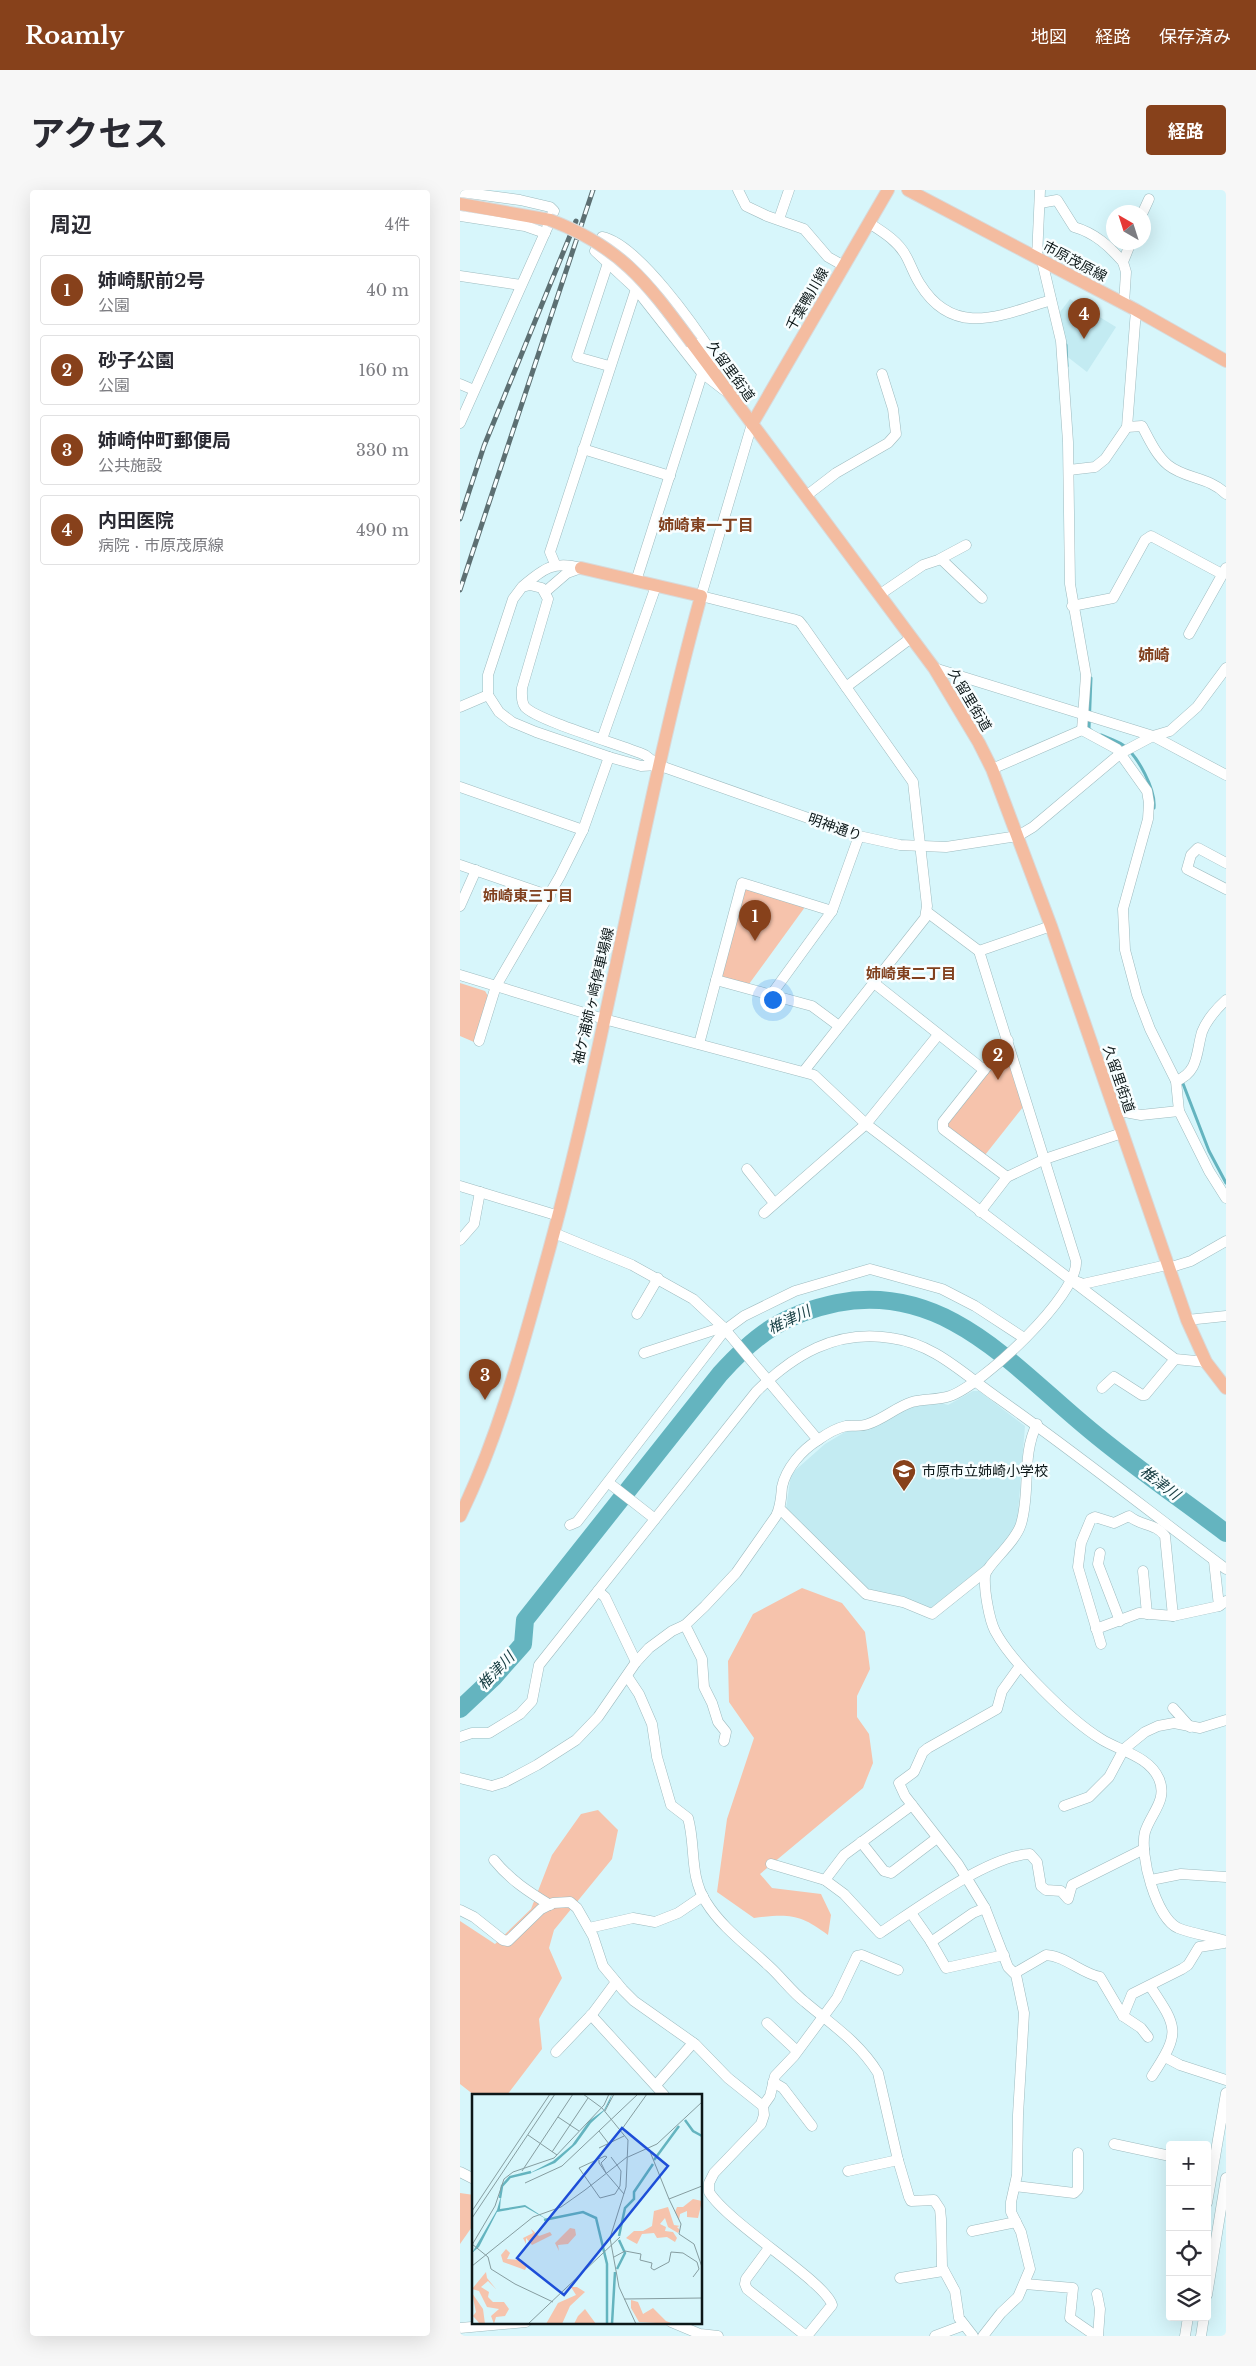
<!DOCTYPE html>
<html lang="ja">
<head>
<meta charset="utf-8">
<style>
	:root { --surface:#fff; --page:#f7f7f7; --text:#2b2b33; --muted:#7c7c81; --line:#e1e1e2; --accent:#87411b }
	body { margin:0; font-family:"Libre Baskerville","Noto Sans JP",serif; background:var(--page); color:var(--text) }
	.controls { position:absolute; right:15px; bottom:15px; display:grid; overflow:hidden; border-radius:5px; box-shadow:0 5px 20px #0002 }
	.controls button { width:45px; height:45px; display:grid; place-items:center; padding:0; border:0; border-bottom:1px solid var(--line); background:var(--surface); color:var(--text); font:25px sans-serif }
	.compass { position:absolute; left:646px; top:15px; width:45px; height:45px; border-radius:50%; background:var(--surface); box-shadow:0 5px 20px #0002; rotate:321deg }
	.you { position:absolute; left:312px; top:809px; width:18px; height:18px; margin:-12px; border:4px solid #fff; border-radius:50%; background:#1a73e8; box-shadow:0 0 0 8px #1a73e833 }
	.badge { display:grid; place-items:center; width:32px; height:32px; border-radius:50%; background:var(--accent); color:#fff; font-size:16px; font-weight:700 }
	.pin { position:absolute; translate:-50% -41px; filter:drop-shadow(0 1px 2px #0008) }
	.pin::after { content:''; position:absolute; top:26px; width:18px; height:15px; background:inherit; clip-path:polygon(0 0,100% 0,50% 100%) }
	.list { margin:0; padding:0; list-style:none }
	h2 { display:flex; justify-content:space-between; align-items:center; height:65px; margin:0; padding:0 20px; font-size:21px }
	h2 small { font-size:16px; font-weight:400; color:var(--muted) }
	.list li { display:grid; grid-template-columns:32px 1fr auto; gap:15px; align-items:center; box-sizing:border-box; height:70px; margin:0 10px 10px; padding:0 10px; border:1px solid var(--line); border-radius:5px }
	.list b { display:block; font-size:19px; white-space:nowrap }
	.list p { margin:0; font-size:16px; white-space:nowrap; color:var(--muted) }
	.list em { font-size:16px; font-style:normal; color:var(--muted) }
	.icon { flex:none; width:28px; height:28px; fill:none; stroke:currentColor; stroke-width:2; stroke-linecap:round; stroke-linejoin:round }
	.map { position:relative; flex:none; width:766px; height:2146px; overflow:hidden; border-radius:5px }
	header { display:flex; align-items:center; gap:30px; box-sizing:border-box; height:70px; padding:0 25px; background:var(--accent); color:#fff }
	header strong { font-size:24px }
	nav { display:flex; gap:28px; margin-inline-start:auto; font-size:18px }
	.intro { display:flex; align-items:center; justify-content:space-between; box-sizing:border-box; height:120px; padding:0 30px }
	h1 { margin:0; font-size:35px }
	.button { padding:12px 22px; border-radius:5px; background:var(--accent); color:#fff; font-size:18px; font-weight:700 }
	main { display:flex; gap:30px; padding:0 30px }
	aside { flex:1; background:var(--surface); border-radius:5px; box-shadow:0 5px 20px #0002 }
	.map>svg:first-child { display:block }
</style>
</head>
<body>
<header>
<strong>Roamly</strong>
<nav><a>地図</a><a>経路</a><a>保存済み</a></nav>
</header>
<div class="intro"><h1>アクセス</h1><a class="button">経路</a></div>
<main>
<aside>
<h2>周辺<small>4件</small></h2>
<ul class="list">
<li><span class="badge">1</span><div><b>姉崎駅前2号</b><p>公園</p></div><em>40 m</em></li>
<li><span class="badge">2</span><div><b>砂子公園</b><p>公園</p></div><em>160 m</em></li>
<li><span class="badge">3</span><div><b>姉崎仲町郵便局</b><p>公共施設</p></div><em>330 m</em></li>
<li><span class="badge">4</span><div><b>内田医院</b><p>病院 · 市原茂原線</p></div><em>490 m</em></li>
</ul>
</aside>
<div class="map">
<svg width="766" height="2146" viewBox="0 0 766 2146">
	<rect width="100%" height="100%" fill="#d7f6fb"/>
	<g fill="#c3ebf2">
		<polygon points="610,109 656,137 627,182 600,161 597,126"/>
		<polygon points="513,1201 519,1201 565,1236 557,1335 538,1365 473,1421 405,1399 326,1319 331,1284 365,1254 385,1242 409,1239 450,1217 479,1212 488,1215"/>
	</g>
	<g fill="#f6c3ac">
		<polygon points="287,698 345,717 289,794 264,788 262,784 283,700"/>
		<polygon points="0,793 25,801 28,806 14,852 0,846"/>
		<polygon points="543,863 547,864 563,917 525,965 488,937 487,933"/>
		<path d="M 342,1398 L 382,1413 L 405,1442 L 410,1479 L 397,1506 L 397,1527 L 409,1544 L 413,1573 L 403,1598 L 300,1684 L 312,1698 L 361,1704 L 371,1725 L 368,1745 C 339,1723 328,1724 294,1728 L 257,1702 L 267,1629 L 294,1548 L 269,1512 L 268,1471 L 293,1424 Z"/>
		<polygon points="138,1620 158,1640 152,1669 94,1740 89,1758 102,1788 79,1829 82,1859 47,1905 14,1905 0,1894 0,1731 35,1754 71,1719 92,1665 121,1624"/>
		<polygon points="0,2003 14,2005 14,2034 0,2054"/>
	</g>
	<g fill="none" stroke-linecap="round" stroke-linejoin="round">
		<g stroke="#64b4bf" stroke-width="3">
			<polyline points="606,155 607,176"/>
			<polyline points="631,488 629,539 631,540"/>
			<path d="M 641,545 C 648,548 657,551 663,555 C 678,566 696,600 694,618"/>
			<polyline points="722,891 749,961 766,993"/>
		</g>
		<path stroke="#64b4bf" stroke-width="18" d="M 0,1519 L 33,1488 L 63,1454 L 65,1430 L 260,1184 C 296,1144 324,1124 377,1113 C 486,1092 554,1178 630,1240 C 673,1276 721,1309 766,1343"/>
		<g stroke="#9ebbbf" stroke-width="11">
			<g id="minor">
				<polyline points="278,0 286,16 307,26 344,39 368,67 384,76"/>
				<polyline points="0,2 60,10 90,17 94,21 92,25"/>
				<path d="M 580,13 L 597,10 L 614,37 C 635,43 649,56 663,72"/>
				<polyline points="683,22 689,9"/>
				<polyline points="0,26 65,36 85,43"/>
				<polyline points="319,29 329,0"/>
				<path d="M 409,33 C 423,42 438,51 446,66 C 451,75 454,85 460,94 C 494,149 542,125 591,110"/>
				<polyline points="577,68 580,0"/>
				<polyline points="582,71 601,151 608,252 610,394 626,485 622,540"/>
				<polyline points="148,73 117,167 149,176"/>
				<polyline points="0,86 61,95"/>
				<polyline points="664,114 666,82 663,72 671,52"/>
				<path d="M 253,183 L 256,169 C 236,138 178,54 142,47 L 135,61 L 176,99 L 242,183 L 264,200"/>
				<polyline points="0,194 14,200"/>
				<polyline points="0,233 88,36"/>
				<polyline points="292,234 241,406 333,429 339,431 343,436 453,592 467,716 465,728 344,881"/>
				<path d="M 667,237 L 682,236 C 689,249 696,265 708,275 C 725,289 750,287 766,304"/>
				<polyline points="123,259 210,286"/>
				<polyline points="609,280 635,277 645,269 667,237 676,120"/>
				<polyline points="346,306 376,283 428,253 436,244 433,219 422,184"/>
				<polyline points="481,369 522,408"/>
				<polyline points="95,374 90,362 176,99"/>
				<polyline points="176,391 244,178"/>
				<path d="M 70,395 L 82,398 L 88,409 L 62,498 C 62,505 61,512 65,517 C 78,531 162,555 185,565 L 198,575 L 181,576 L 149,567 L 76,542 L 52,532 L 39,522 L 28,505 L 28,485 L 53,409 L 62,397 Z"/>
				<path d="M 63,396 C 83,379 94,370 121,378"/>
				<polyline points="85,402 107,383 121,378"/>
				<polyline points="419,405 463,375 478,370 506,355"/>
				<polyline points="612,416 653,408 685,350 691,346 762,384"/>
				<polyline points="729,444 766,378"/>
				<polyline points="474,478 693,546 766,585"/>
				<polyline points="386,497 451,448"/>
				<polyline points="0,517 28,505"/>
				<polyline points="622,540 657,559 687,601 689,613 688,629 663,719 665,760 677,805 690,839 716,891 719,921 749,981 766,1008"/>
				<polyline points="142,549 196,396"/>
				<polyline points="198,575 399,646 440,655 486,657 558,646 573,637 661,563 693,546 710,541 737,517 766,478"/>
				<polyline points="532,579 622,540"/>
				<polyline points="0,597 123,640"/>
				<polyline points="766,673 738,658 731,665 727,679 766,699"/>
				<polyline points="0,675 90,706"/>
				<polyline points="0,716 16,680"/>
				<polyline points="519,761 591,736"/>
				<polyline points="0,785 144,829 354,885 406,934 715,1169 746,1172"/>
				<polyline points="256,790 352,816 379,836"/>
				<polyline points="414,793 524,880"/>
				<polyline points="311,805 372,721 399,646"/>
				<polyline points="19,851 36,796 100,686 123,640 149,567"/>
				<polyline points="239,854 282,693 372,721"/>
				<path d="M 716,891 C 739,882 736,862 742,842 C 746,831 757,818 766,810"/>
				<polyline points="654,920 681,925 719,921"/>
				<polyline points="287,979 314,1013"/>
				<polyline points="547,987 483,939 483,932 548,850"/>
				<polyline points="0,996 99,1026"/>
				<polyline points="520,1022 547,987 585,969 662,943"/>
				<polyline points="304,1023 406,934 478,845"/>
				<polyline points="94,1043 172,1075 233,1109 263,1137 358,1250"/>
				<polyline points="0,1050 14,1034 20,1002"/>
				<polyline points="708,1078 731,1071 766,1051"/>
				<polyline points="615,1091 623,1094 707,1075"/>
				<polyline points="177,1124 198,1088"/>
				<polyline points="727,1130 766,1126"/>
				<polyline points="184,1163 263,1137"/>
				<polyline points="642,1198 654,1187 682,1205 685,1205 715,1169"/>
				<path d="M 577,1234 C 561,1266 571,1301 561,1334 C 555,1354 526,1375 525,1386 C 524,1400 529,1429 535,1441 C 552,1473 610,1530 641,1549 C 660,1561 689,1566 699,1589 C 708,1610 691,1623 685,1642 C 679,1664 696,1728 718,1738 C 733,1744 751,1746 766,1751"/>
				<polyline points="149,1293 195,1329"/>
				<polyline points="320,1319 406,1404 443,1412 472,1424 527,1380"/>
				<polyline points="110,1335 117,1332 265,1140 284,1126 335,1101 410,1079 482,1099 515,1116 564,1148"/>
				<polyline points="640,1363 638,1374 660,1431"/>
				<polyline points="754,1371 759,1416"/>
				<polyline points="683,1381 687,1424"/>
				<polyline points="138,1401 145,1407 176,1472"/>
				<polyline points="225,1435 242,1469 244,1497 252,1513 258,1532 266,1542 264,1551"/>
				<polyline points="636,1439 679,1423 713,1426 759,1416 766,1411"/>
				<path d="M 641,1454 L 618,1377 L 621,1353 L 631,1329 L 635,1327 L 654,1333 L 669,1326 C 680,1336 696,1333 705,1346 L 713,1426"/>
				<path d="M 167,1486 L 179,1504 L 192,1534 L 197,1567 L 211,1615 L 228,1628 C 236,1656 229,1686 246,1712 C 262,1738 288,1756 310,1777 C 322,1788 332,1802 345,1812 C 371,1834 399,1852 418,1883 L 438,1970 L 449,2007 L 451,2011 L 474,2010 L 480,2019 L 481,2029 L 482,2077 L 495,2101 L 499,2128 L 513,2146"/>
				<polyline points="713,1518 730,1537"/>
				<path d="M 0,1547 L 12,1543 L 29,1543 L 60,1524 L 72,1511 L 79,1475 L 296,1202 C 333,1165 376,1139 431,1148 C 475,1154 503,1184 538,1208 C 616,1263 690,1322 766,1379"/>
				<path d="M 0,1588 L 32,1596 L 45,1592 L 77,1575 L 116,1550 L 138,1527 L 176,1472 L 189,1458 L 212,1441 L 225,1435 L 245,1416 L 276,1383 L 316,1326 C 321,1316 321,1308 322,1297 C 326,1278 342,1260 358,1250 C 365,1245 377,1238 386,1236 C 393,1235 401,1237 408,1234 C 424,1229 436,1217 452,1212 C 464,1209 478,1210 490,1206 C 522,1195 619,1105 616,1071 L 519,761 L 467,722"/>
				<polyline points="604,1616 629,1607 649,1587 664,1559 685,1542 698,1536 714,1533 740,1538 766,1530"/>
				<polyline points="401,1652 424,1681 431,1683 477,1648"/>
				<path d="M 34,1670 C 50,1690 69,1702 90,1715"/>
				<path d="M 311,1674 L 365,1690 L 384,1704 L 420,1743 C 455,1720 529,1665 570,1664 L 577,1672 L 581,1696 L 586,1700 L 601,1701 L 608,1709 L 612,1695 L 684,1659"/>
				<polyline points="365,1690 384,1665 452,1615"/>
				<polyline points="691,1690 721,1684 766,1687"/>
				<path d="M 0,1720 L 14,1727 L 43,1750 L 48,1751 L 81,1719 L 93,1713 L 110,1712 L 117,1718 L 133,1746 L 143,1776 L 163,1800 L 174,1811 L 235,1854 L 268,1888 L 303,1916 L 304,1925 L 301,1934 L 254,1983 L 249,1993 L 249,2002 C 269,2034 366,2092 372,2115 L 347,2146"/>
				<polyline points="451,1723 470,1750 486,1778 544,1765"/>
				<polyline points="129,1738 173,1728 195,1732 218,1723 243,1706"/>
				<polyline points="471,1752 513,1723 525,1718"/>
				<path d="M 555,1783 L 586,1765 C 605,1766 621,1783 640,1787 L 663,1826 L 681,1838 L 688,1847"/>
				<path d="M 690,1796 C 718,1838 721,1842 692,1886"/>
				<polyline points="131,1825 204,1905"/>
				<polyline points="663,1826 672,1804 722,1779 728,1775 739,1757 764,1753"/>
				<polyline points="307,1833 337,1861"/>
				<polyline points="96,1862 133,1823 156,1792"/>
				<polyline points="705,1867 720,1875 766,1890"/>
				<polyline points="313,1892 323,1898 352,1936"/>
				<polyline points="196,1895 233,1853"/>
				<polyline points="303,1916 310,1906 315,1886 334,1866 377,1808 397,1766 402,1765 438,1780"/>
				<polyline points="654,1954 710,1966"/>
				<polyline points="388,1981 438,1970"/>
				<polyline points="0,1982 14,1989"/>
				<polyline points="555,1996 614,2003 618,1999 618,1963"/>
				<polyline points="747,2013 766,1903"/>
				<polyline points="512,2041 556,2032"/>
				<polyline points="309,2058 286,2089 285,2094 287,2099 346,2146"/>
				<polyline points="440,2088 483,2081"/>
				<polyline points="565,2094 613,2098 610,2128 636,2146"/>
				<polyline points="637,2104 640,2119 638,2146"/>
				<polyline points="747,2105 766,1988"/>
				<polyline points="211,2132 240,2144 258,2146"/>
				<polyline points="0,2138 66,2132"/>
				<polyline points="475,2146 504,2135"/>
				<polyline points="523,2146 541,2123 558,2107 570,2079 561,2042 551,2022 551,2012 557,1985 558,1925 564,1823 556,1785 548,1777 525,1718 498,1674 445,1606 439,1593 454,1582 463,1562 468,1558 537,1519 542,1501 560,1476"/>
				<polyline points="725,2146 728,2127"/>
				<polyline points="741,2146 744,2127"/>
			</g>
		</g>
		<g stroke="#d8dada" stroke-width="14">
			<g id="major">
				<polyline points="448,0 676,120 766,171"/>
				<polyline points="0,14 90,30"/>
				<polyline points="232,153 474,478 519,553 532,579 591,736 727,1130 746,1172 766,1198"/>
				<polyline points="292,234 428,0"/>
				<path d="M 0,1326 C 38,1248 60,1165 83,1082 C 146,859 180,629 241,406 L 121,378"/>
			</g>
		</g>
		<use href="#minor" stroke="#fff" stroke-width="10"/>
		<use href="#major" stroke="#f4bca0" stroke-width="12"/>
		<g stroke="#5c6f72" stroke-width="5">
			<g id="rail">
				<polyline points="0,329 24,256 116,31"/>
				<polyline points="0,400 133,0"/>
			</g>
		</g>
		<use href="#rail" stroke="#f8feff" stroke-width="3" stroke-dasharray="9" stroke-linecap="butt"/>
		<g stroke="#d8dada" stroke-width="14" stroke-linecap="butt">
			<path id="major-bridge" d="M 90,30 C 162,57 188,94 232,153"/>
		</g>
		<use href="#major-bridge" stroke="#f4bca0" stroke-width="12"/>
	</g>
	<defs>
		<g id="school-pin" transform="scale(1.25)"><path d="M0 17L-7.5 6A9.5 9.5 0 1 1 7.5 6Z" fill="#87411b" stroke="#f8feff"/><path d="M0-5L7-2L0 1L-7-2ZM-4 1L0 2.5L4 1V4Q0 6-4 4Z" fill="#fff"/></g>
	</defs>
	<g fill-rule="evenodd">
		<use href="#school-pin" x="444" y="1281"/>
	</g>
	<g text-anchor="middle" stroke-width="5" stroke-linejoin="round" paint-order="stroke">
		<g font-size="14" fill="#0c1718" stroke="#f8feff">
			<text transform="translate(615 71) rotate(28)" y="5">市原茂原線</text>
			<text transform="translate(347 109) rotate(-60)" y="5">千葉鴨川線</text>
			<text transform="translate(271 181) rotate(54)" y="5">久留里街道</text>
			<text transform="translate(510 510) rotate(59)" y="5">久留里街道</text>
			<text transform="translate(375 637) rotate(19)" y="5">明神通り</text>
			<text transform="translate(133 806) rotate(-77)" y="5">袖ケ浦姉ヶ崎停車場線</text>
			<text transform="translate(659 889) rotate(71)" y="5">久留里街道</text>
		</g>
		<g font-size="14" fill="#0c1718" stroke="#f8feff" text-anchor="start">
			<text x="462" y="1286">市原市立姉崎小学校</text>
		</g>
		<g font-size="15" font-weight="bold" fill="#81411f" stroke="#f8feff">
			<text x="68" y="711">姉崎東三丁目</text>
			<text x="451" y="789">姉崎東二丁目</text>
		</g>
		<g font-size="15" font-style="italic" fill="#1a4045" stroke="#f8feff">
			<text transform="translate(329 1130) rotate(-26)" y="5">椎津川</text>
			<text transform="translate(700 1293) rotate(37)" y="5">椎津川</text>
			<text transform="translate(36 1481) rotate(-46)" y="5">椎津川</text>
		</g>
		<g font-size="16" font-weight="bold" fill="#81411f" stroke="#f8feff">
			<text x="246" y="341">姉崎東一丁目</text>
			<text x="694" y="471">姉崎</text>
		</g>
	</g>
	<g transform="translate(12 1904)">
		<rect width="230" height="230" fill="#d7f6fb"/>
		<path d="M 221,105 L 230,107 L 226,124 L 215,123 L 215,117 L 208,120 L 207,126 L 203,118 L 205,113 L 211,113 ZM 196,113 L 202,131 L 208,132 L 205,133 L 208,136 L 206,139 L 196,133 L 193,124 L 188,130 L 194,133 L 193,137 L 201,138 L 205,144 L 203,148 L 195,143 L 185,144 L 182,139 L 170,140 L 165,150 L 154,144 L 162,137 L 171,137 L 180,132 L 182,117 ZM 98,134 L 103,135 L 104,141 L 96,150 L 86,151 L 87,157 L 83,149 ZM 59,135 L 67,142 L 78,138 L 80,141 L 60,151 L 54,144 L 54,150 L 51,144 L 61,139 ZM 34,155 L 38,159 L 35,165 L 47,166 L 55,172 L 53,176 L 31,168 L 29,161 ZM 14,178 L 15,184 L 24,195 L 16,187 L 9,193 L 17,198 L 16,203 L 21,208 L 32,208 L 37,215 L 33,222 L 24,223 L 22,230 L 19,222 L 27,215 L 15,213 L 7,197 L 0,195 ZM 99,193 L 105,193 L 113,198 L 98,212 L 90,230 L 74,230 L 86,209 L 104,201 ZM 0,199 L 11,215 L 13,230 L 8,230 L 1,222 L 4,218 ZM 159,206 L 166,208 L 171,220 L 181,214 L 194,227 L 202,230 L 167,228 L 159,214 ZM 113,215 L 124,230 L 102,230 L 106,222 Z" fill="#f6c3ac"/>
		<path d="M 140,0 L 138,7 L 133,16 L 119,29 L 104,50 L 83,69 L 56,80 L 81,67 L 100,51 L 117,27 L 132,16 ZM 29,102 L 28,115 L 53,111 L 76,126 L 53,113 L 25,118 L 7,153 L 0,159 L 25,116 Z" fill="#64b4bf"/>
		<path fill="none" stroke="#64b4bf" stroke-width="2.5" d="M 213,26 L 221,37 L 230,42M 182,66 L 207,32M 28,104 L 30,92 L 38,83 L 59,78M 72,126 L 111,118 L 124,124 L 135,170 L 135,230M 147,142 L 153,114 L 162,105 L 162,98 L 181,70M 145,175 L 153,159 L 147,146M 140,230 L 143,178"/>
		<path fill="none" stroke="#869da0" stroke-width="1" d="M 111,0 L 130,14 L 156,46 L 154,93 L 138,144 L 147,193 L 164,230M 133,17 L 142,0M 86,23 L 107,37M 150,35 L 175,0M 127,37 L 137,50M 56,41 L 85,61M 127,54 L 152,42M 177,55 L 197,105 L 230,92M 80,58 L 116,4M 133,62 L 107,74 L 128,104 L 143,100 L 148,92 L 149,77 L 145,71 L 155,63M 156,63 L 185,50 L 230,8M 127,66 L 127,69 L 134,79 L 129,69 L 135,63 L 133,62M 50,77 L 101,0M 134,79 L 152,100M 53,89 L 90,72 L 166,0M 197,105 L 209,130 L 207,140 L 222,150 L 230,173M 0,117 L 78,0M 0,124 L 83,0M 0,150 L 16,163 L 19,175 L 43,190 L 81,208M 0,151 L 23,112 L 32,85 L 41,78 L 82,64 L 132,11 L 137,0M 142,163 L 153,157 L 169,160 L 168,166 L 180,169 L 179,174 L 182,176 L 197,168 L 199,158 L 211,159 L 225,168 L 227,175 L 221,183M 0,172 L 61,123 L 89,113 L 113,96 L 145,71 L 139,63M 152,205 L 230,204M 56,230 L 148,143"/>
		<path fill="#1d4ed8" fill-opacity="0.15" stroke="#1d4ed8" stroke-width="2.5" d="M 150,34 L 196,72 L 92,201 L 45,164 Z"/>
		<rect width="230" height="230" fill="none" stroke="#0c1718" stroke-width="2.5"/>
	</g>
</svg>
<div class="controls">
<button>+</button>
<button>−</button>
<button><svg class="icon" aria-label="locate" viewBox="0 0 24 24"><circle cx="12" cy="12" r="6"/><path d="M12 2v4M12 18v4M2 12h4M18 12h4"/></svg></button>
<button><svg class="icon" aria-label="layers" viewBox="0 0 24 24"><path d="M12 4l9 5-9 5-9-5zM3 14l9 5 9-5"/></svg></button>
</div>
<svg class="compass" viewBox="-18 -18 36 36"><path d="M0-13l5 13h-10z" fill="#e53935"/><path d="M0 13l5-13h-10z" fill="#7c7c81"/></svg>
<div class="you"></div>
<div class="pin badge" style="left:295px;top:751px">1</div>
<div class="pin badge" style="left:538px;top:890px">2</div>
<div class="pin badge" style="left:25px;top:1210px">3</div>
<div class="pin badge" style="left:624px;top:149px">4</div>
</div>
</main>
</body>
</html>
